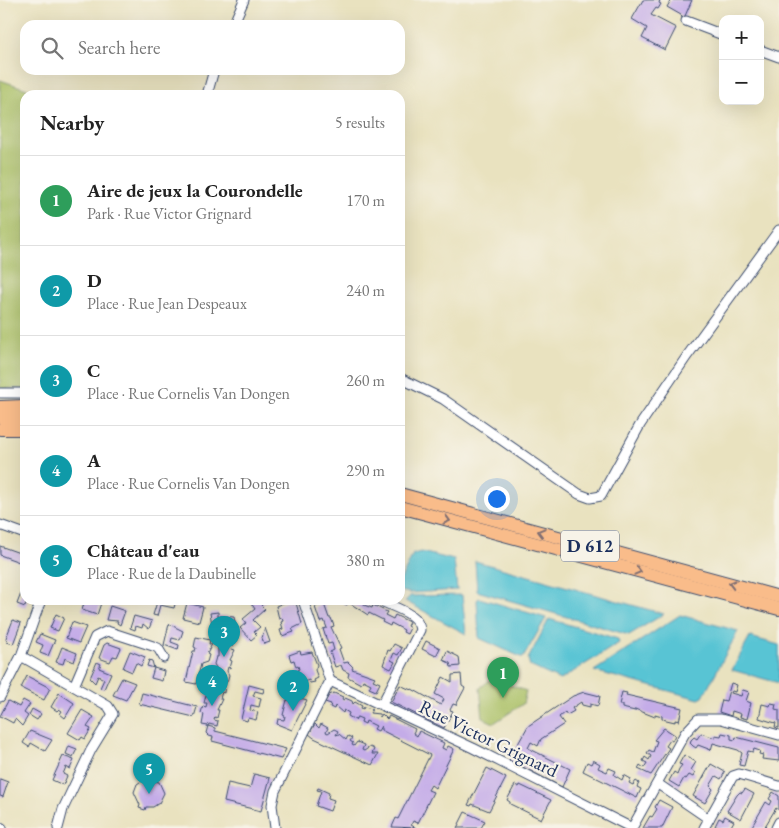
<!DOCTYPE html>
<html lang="en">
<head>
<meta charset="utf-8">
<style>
	:root { --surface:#fff; --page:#f6f6f6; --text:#222; --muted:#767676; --line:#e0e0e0; --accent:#d93025 }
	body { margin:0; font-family:"EB Garamond",serif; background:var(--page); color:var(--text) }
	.controls { position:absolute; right:15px; top:15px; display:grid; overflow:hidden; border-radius:10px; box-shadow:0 5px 20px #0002 }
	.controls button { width:45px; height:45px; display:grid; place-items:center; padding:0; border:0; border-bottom:1px solid var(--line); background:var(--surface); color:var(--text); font:25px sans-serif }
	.you { position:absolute; left:496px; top:498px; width:18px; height:18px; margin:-12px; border:4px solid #fff; border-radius:50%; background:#1a73e8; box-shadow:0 0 0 8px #1a73e833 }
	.badge { display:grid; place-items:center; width:32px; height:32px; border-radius:50%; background:var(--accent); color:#fff; font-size:16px; font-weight:700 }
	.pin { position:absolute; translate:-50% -41px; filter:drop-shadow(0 1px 2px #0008) }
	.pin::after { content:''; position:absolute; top:26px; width:18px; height:15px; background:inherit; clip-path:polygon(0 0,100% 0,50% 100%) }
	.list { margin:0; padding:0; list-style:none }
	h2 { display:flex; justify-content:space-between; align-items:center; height:65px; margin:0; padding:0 20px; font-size:21px }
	h2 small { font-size:16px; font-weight:400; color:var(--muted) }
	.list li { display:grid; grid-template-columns:32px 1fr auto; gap:15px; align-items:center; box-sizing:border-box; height:90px; padding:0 20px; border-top:1px solid var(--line) }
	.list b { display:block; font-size:19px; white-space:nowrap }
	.list p { margin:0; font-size:16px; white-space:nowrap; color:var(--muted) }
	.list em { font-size:16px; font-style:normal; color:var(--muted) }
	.icon { flex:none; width:28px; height:28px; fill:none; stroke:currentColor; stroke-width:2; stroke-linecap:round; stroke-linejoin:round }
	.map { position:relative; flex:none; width:779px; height:828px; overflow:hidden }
	.search { position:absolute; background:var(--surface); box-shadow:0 5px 20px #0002; left:20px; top:20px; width:385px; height:55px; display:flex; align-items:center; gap:12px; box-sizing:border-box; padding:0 18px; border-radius:15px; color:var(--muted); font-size:19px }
	.panel { position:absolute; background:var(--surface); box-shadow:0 5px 20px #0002; left:20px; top:90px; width:385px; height:515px; border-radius:15px }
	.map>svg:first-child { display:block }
</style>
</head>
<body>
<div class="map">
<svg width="779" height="828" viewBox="0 0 779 828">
	<rect width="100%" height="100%" fill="#f7f3e8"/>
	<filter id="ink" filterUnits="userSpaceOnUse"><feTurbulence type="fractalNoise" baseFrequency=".02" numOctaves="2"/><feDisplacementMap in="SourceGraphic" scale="10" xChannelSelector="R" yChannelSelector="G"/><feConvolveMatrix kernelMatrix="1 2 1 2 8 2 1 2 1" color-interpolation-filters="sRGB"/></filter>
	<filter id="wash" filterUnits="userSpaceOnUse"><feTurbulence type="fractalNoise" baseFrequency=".0096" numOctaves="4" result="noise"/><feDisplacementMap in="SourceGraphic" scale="20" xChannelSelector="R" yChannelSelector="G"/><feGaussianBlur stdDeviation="1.12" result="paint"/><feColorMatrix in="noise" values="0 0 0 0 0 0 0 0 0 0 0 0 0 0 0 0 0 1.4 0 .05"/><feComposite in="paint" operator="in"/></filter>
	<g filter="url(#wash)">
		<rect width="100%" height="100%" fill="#e9e2bf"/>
		<g fill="#a9bf64" stroke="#627761">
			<polygon points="0,80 45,95 25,95 25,389 0,388"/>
			<polygon points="492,678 526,691 523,704 494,723 483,718 480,688"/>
		</g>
		<g fill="#59c4d4" stroke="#3a7a99">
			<polygon points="421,552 454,560 457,590 410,593 400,591 400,581 413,554"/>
			<polygon points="475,561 664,614 629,635 477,591"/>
			<polygon points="462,595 466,634 405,601 410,596"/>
			<polygon points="479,598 546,618 523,658 479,638 477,600"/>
			<polygon points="680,615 738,631 703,697 699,699 594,671"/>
			<polygon points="549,619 618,639 619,643 560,680 530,666 528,659"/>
			<polygon points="750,637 779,645 779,683 732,670"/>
		</g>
		<g id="blocks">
			<g fill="#c4ace8">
				<polygon points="643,0 660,0 659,3 661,4 658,9 656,8 651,15 676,28 665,50 642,38 647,28 632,19"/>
				<polygon points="671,0 692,0 685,16 682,18 681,15 667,7"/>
				<polygon points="0,546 25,555 22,563 0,555"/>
				<polygon points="25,583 25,600 28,600 25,607 17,604"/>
				<polygon points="85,600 101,603 97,615 82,610"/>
				<polygon points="153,600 176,600 174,608 160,605 157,616 153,615 157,602"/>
				<polygon points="249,600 267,600 261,605 265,609 253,620 260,627 254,632 257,635 251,640 240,628 246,623 243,619 255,609"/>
				<polygon points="290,600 293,604 296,603 302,624 292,629 294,632 282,636 280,630 283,629 281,622 283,621 282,618 279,619 276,606"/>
				<polygon points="325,600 326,603 324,604 329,618 331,618 334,626 331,627 341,648 339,649 344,663 348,662 353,667 352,669 375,677 373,680 380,683 376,691 369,688 371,684 363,680 361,684 348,677 349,673 343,670 341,665 335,667 330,652 334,650 332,643 328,644 323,629 327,628 324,620 320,622 315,607 319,605 318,602"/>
				<polygon points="344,600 364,600 366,601 364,605 372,608 373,605 387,612 385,615 393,619 395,615 409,622 407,626 410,628 407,634 403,632 404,630 391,623 390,626 382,622 383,620 369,613 368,615 348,602 347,605 343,603"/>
				<polygon points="187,603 203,607 199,622 183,618"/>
				<polygon points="110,606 125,611 120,625 117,623 118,621 106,620"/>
				<polygon points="218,612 218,616 234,617 237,633 229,634 228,631 221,632 220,629 213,630 210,613"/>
				<polygon points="56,614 64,618 58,631 50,628"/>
				<polygon points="134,616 152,621 149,629 143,624 142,628 136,626 135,630 130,628"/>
				<polygon points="13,620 21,623 13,644 7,642 6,638"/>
				<polygon points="72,622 86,627 79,643 66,638"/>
				<polygon points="169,624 183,631 180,640 172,638 171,642 179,645 178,650 164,645"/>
				<polygon points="265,628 270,642 264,644 262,638"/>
				<polygon points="40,634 55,640 48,656 40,653 43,645 36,642"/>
				<polygon points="196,637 210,640 209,644 212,644 207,654 209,655 207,662 201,664 196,684 186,682 193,651 195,651 196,648 194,647"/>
				<polygon points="426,641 440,648 436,656 422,649"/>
				<polygon points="107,643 121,648 117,657 113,656 110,662 99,658 104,645"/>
				<polygon points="222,643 233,646 232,649 235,650 230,660 232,661 230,668 228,667 227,671 229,675 227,682 225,682 224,693 222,692 221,695 220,699 222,699 217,710 219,710 217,718 215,717 214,720 218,721 217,726 209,724 208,726 202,725 204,714 201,713 203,706 206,707 207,703 204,703 206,695 208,696 210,682 212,682 213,679 211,678 216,668 214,664 216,657 218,657 218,646 221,646"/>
				<polygon points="394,644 402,648 398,655 394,653 391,660 395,662 391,669 383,665 388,650 390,651"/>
				<polygon points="62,647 77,653 74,662 65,658 63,664 56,662"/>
				<polygon points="130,651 145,657 141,666 136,663 132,672 123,668"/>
				<polygon points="300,651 301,654 312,652 317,665 315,670 318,678 314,680 315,682 310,683 309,680 302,683 297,670 299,669 298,666 296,667 294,660 291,661 289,655"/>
				<polygon points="447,651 459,657 460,666 451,667 450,663 443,660"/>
				<polygon points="149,660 152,661 154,668 164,671 162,681 151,678 154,668 147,666"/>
				<polygon points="97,662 101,664 99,668 111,673 104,689 100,688 104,679 98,676 95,683 90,678"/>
				<polygon points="461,674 462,686 465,688 456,705 453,704 450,710 453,711 444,728 391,702 400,685 411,690 412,689 441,705 444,699 435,694 443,677 452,682 452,675"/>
				<polygon points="27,676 50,688 44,700 21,688"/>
				<polygon points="122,678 135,683 126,700 113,695"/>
				<polygon points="731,683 737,685 735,692 732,691 731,693 741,696 743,690 749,692 746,701 751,703 747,719 740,717 741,714 732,711 731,716 719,712 722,700 726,701"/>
				<polygon points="249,685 264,689 263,693 255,691 253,696 261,698 259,707 251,705 250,710 258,712 256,720 248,718 247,721 241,719"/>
				<polygon points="584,692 600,696 598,706 590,704 590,707 582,705 581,702 572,708 574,711 567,715 565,712 559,717 564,724 541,739 538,746 531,742 528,748 570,769 562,787 509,760 528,726 573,696"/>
				<polygon points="622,692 627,693 626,695 682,708 679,721 675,720 675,722 662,719 662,716 655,714 655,717 635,709 635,711 622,708 622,705 619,705"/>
				<polygon points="59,693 74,703 65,718 60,714 62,711 59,709 57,711 51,707"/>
				<polygon points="142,693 197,707 194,717 139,704"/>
				<polygon points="334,693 343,697 342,699 344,700 345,698 352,701 353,704 355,702 362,706 361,708 363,709 364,707 372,709 370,713 379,714 380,717 382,714 387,719 389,716 415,729 413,733 417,736 419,731 444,743 442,748 446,750 448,746 454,749 435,788 431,785 428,790 433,792 418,823 413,821 411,825 416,828 392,827 396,818 398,819 430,755 381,730 381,726 378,731 374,729 376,726 366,721 365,724 361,722 362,719 357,717 355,720 348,716 349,713 344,710 343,713 335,706 334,709 330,707 331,704 325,702 329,695"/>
				<polygon points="290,695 307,700 292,730 277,724 278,719 284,720 285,716 283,715 287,700 289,700"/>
				<polygon points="23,700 30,704 24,713 28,716 22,726 15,719 13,723 0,716 8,701 19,707"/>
				<polygon points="771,703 776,704 775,709 779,710 779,728 775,727 776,723 772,722 759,718 762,704 770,706"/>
				<polygon points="32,709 41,714 37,720 29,715"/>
				<polygon points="82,710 94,717 87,727 91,729 85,739 82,737 80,740 68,733"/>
				<polygon points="315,724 319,728 321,724 328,728 326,732 328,733 334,729 338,731 336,735 339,734 346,740 348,736 352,738 350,741 353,743 352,745 354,746 357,742 364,745 362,750 364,751 370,747 374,749 372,754 378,754 372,765 314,738 309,734"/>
				<polygon points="208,726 215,728 215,731 286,749 281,759 212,741 213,737 209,736 206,733"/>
				<polygon points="664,728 675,735 672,741 670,740 666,746 669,748 651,775 638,769 640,765 644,768 647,763 643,761 645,757 649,760 651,756 647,753 649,750 653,752 657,741 654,740"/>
				<polygon points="30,731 52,740 45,751 31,743 29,747 23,743"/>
				<polygon points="701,733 715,738 715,735 721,736 722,733 731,735 731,739 735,740 736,737 779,748 779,761 762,759 763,755 759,754 760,751 754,749 753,752 748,751 744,766 739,765 742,753 738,750 713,743 711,750 698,745 696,748 693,746 690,743 691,740 694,737 697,739"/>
				<polygon points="69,746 77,749 73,757 66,754"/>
				<polygon points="684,755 696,762 691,770 695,773 693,777 689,775 686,779 684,778 679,787 669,781 674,772 677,774 679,769 682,765 679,764"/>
				<polygon points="63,756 74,760 70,769 66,767 63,774 67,776 63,785 52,780"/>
				<polygon points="593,760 600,764 598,768 607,772 609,768 616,771 614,775 622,780 624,775 631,779 629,783 633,785 636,781 639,783 637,787 641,789 637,798 583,771 587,762 591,764"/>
				<polygon points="711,764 725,772 721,779 716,776 710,786 713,789 705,803 693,796"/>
				<polygon points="487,768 506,778 489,811 472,804 471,806 468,805"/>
				<polygon points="254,774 270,778 261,811 224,802 228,783 250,788"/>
				<polygon points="146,778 159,782 164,793 159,803 153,807 146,807 145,810 139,808 140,805 134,792 137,784"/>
				<polygon points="0,779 8,782 3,797 0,796"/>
				<polygon points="515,785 519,787 520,785 551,800 541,819 510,804 510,802 507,800"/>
				<polygon points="318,788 329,793 328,798 334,800 330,811 316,806 321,791 317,790"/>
				<polygon points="745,789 754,794 741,819 727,811 737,795 740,792 742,793"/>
				<polygon points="773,792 779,796 779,810 776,808 764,828 751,828 766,802 770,805 772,801 769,799"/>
				<polygon points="659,800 672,807 662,828 643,828 650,816 652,817 657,809 655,807"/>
				<polygon points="465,812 485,821 481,828 457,828"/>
				<polygon points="725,816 734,821 730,828 719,828 715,826 719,818 723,820"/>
			</g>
		</g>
	</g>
	<g filter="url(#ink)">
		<use href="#blocks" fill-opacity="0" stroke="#3a4a6d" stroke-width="1"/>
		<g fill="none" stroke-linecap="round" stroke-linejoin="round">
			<g stroke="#3a4a6d" stroke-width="11">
				<g id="minor">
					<polyline points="686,21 723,35"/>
					<polyline points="233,25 244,0"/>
					<polyline points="760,50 779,57"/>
					<polyline points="207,95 214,70"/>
					<polyline points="400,378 443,399 579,494 590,498 601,496 640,425 687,356 779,230"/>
					<polyline points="0,393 25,393"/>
					<polyline points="0,525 25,534"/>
					<path d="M 379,600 C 392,607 419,613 420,630 L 382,704"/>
					<polyline points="21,656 108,706 113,714 91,750 63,809 58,828"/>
					<polyline points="330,681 473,748 632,828"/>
					<polyline points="74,686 95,637 107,631 153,646 158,648 164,658"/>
					<polyline points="0,697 21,656 41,600"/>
					<polyline points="658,784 709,819 704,828"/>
					<polyline points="709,819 733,776 739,774 779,786"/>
					<polyline points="0,827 2,828"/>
					<polyline points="275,828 272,805 275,791 330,681 303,600"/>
					<polyline points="632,828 685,733 698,719 721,719 779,735"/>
					<polyline points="776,828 779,822"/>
				</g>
			</g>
			<g stroke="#3a4a6d" stroke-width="14">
				<g id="highway">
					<polyline points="0,407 25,406"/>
					<polyline points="0,417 25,417"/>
					<polyline points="0,429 25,429"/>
					<polyline points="400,494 779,597"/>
					<polyline points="400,507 779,609"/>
				</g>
			</g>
			<use href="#minor" stroke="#fff" stroke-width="9"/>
			<use href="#highway" stroke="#f9bc8a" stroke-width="12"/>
		</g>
		<defs><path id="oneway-chevron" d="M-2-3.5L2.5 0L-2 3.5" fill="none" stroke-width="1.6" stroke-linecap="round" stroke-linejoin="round" transform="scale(1.25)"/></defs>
		<g stroke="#7f6e72">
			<use href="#oneway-chevron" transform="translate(447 520) rotate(15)"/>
			<use href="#oneway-chevron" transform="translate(541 532) rotate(-165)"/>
			<use href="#oneway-chevron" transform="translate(638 571) rotate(15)"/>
			<use href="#oneway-chevron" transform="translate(732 584) rotate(-165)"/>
		</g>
	</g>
	<g text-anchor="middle" stroke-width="4.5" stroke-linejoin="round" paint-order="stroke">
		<rect fill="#f7f3e8" stroke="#5d6a87" stroke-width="1" x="561" y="530.5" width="58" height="31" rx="4"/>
		<g font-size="18" font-weight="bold" fill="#1b2f5e">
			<text x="590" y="552">D 612</text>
		</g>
		<g font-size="19" fill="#1b2f5e" stroke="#f7f3e8">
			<text transform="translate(489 738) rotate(26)" y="7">Rue Victor Grignard</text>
		</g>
	</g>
</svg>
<div class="controls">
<button>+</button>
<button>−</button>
</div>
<div class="you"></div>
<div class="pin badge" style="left:503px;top:698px;background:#2e9e5b">1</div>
<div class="pin badge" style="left:293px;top:711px;background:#0f9aa8">2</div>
<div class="pin badge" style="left:224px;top:657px;background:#0f9aa8">3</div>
<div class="pin badge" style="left:212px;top:706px;background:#0f9aa8">4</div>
<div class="pin badge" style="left:149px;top:794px;background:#0f9aa8">5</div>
<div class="search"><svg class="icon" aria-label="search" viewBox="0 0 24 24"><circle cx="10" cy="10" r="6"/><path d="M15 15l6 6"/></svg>Search here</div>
<section class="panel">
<h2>Nearby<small>5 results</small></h2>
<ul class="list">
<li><span class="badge" style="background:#2e9e5b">1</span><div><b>Aire de jeux la Courondelle</b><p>Park · Rue Victor Grignard</p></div><em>170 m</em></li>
<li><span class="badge" style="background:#0f9aa8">2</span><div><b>D</b><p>Place · Rue Jean Despeaux</p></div><em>240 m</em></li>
<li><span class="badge" style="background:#0f9aa8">3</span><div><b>C</b><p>Place · Rue Cornelis Van Dongen</p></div><em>260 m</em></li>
<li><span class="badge" style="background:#0f9aa8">4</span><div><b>A</b><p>Place · Rue Cornelis Van Dongen</p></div><em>290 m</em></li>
<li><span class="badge" style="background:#0f9aa8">5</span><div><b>Château d'eau</b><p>Place · Rue de la Daubinelle</p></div><em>380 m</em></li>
</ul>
</section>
</div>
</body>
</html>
